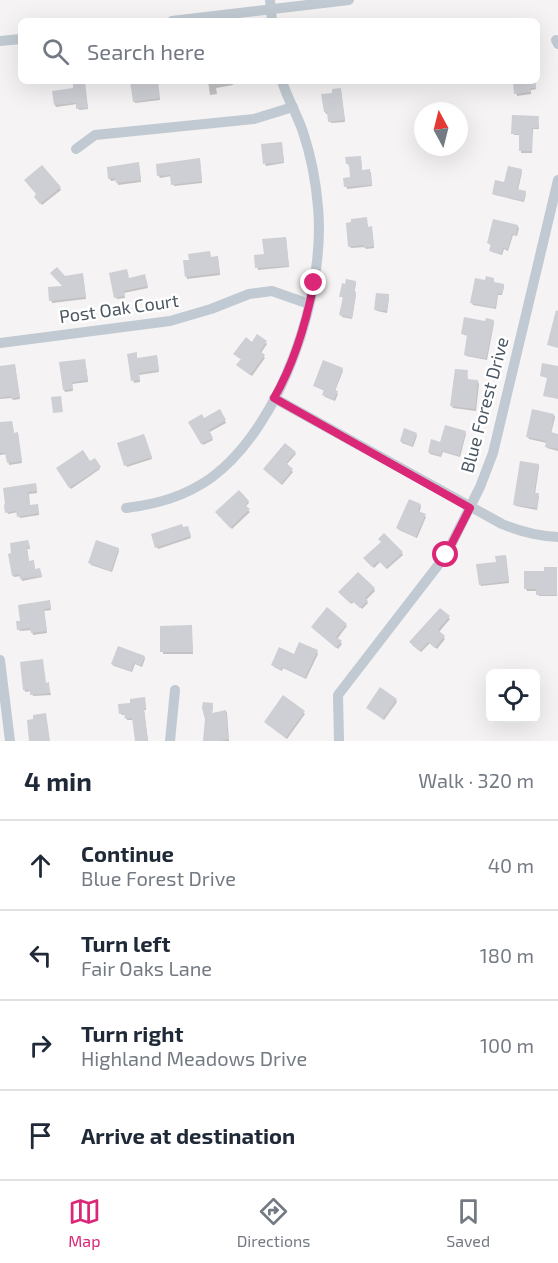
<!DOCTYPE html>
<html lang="en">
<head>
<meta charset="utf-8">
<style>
	:root { --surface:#fff; --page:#f2f2f3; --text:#1f2937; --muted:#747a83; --line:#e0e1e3; --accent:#db2777 }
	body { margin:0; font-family:"Exo 2",sans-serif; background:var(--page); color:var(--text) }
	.controls { position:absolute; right:18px; bottom:18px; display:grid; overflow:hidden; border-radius:9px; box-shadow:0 6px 24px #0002 }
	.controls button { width:54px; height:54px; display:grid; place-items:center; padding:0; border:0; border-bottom:2px solid var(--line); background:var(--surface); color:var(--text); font:30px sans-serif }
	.compass { position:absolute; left:414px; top:102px; width:54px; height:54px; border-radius:50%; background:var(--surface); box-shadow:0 6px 24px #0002; rotate:353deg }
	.stop { position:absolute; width:18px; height:18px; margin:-14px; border:4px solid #db2777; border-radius:50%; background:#fff }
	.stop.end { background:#db2777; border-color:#fff; box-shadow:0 2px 6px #0008 }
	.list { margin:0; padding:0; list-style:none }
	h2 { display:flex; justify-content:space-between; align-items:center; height:78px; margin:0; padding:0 24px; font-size:26px }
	h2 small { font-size:20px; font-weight:400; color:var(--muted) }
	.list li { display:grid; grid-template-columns:39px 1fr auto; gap:18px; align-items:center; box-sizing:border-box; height:90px; padding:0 24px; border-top:2px solid var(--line) }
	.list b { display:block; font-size:22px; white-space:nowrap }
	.list p { margin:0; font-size:20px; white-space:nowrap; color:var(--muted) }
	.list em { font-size:20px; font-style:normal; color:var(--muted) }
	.icon { flex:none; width:33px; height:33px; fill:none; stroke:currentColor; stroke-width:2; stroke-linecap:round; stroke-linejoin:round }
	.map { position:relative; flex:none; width:558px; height:741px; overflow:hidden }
	.search { position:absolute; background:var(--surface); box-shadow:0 6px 24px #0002; left:18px; right:18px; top:18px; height:66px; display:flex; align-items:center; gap:15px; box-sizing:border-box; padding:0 21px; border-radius:9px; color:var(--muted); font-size:22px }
	.sheet { height:438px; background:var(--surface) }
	nav { display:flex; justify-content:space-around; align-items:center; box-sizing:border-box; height:84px; border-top:2px solid var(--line); background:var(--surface); font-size:16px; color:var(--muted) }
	nav a { display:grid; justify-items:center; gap:3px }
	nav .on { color:var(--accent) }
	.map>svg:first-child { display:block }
</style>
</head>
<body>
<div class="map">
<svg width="558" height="741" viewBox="0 0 558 741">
	<rect width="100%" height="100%" fill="#f5f3f3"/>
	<g fill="#0003">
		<polygon points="84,81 88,109 79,110 77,104 56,107 55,105"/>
		<polygon points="131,81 157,81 160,100 135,103"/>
		<polygon points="208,81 232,81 233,85 216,88 217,94 210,95"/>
		<polygon points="514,81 535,81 536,89 531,90 531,94 517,96"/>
		<polygon points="341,92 345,122 331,123 328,114 326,114 325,112"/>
		<polygon points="538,118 539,129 533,129 532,153 521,153 521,135 514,135 513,133"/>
		<polygon points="282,145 284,163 266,166 265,164"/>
		<polygon points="361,159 362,172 369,171 371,173 372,186 347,189 345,179 352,178 350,166 349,166 348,164"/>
		<polygon points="200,162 202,183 174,186 172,176 160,178 159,176 157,165"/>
		<polygon points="139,165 141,182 118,185 117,180 111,181 110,179 109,168"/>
		<polygon points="521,170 522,172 518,190 525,192 526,194 524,202 495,195 493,194"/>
		<polygon points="60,188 61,190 42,205 36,197"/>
		<polygon points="366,218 368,228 371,228 372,230 374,248 366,249 365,247 351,248 350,246"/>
		<polygon points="517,226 519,228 517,236 513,235 508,251 504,249 502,255 492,252 491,251 492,246 488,243"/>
		<polygon points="286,239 289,267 258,270 256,256 265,256"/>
		<polygon points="211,259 218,260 220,275 187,279 184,262"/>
		<polygon points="64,277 83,277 86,299 52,303 49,289 64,287"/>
		<polygon points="145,278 148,288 124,293 125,298 117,299 116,297 129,279"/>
		<polygon points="493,279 494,283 503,285 504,287 502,295 498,295 496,309 473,305 472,303 486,282"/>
		<polygon points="355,282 356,284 354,293 356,295 352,319 342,317 341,315 344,299 341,296"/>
		<polygon points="388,296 389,298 387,313 377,311 376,309"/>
		<polygon points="493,321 494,323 487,360 466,356 465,354 469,336 464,335 463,333"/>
		<polygon points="258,336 267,344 261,353 265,358 252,376 239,367 242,360 236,356 252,344"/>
		<polygon points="129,355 137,356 137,360 157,357 159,372 139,375 140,382 134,383"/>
		<polygon points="85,360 88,382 72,384 73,391 65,392 64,390"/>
		<polygon points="0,367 15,367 20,399 13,400 12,398 0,399"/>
		<polygon points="342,369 343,371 335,391 338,394 335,401 325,397 324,395 325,391 316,387 315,385"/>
		<polygon points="467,372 468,381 478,382 479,384 476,411 453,408 452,406"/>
		<polygon points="220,411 226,423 208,433 213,440 203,445 190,422 204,420"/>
		<polygon points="554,415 555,417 551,434 558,436 558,451 547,448 547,443 529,439 528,437"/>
		<polygon points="12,422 14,434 18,436 22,463 9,465 7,454 0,455 0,424"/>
		<polygon points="465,432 466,434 460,457 443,452 441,457 430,454 429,452 441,444"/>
		<polygon points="416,434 417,436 413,447 402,443 401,441"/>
		<polygon points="145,437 152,459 127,467 118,444"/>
		<polygon points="295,453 296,454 286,465 293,472 282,485 266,471"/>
		<polygon points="94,460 100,469 71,489 58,469"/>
		<polygon points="538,465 539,467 535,494 538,495 539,497 537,510 516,506 515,504"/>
		<polygon points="36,486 37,493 29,494 30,507 38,507 39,515 20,518 18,512 8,514 6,506"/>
		<polygon points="248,501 249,503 245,507 250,512 232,529 218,514"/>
		<polygon points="420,505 421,507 419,513 426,517 417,538 399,530 398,528"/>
		<polygon points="183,529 188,529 191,538 158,549 157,547"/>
		<polygon points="29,544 30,549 27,549 29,563 34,564 35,570 40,571 42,577 22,581 21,576 14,577 13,575 9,555"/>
		<polygon points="118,549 119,551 112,572 91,565 90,563"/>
		<polygon points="402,553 403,555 387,569 380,562 374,568 366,560"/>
		<polygon points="506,558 509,583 481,586 480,584 498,563"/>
		<polygon points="556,569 557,596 539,596 538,591 527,591 526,589 546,573"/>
		<polygon points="374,589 375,591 366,600 368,603 362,609 354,601 352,604 341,594"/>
		<polygon points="50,604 51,610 44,611 47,633 33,635 32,630 20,631 19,630"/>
		<polygon points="440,610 450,619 439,632 445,639 437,649 430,643 421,652 412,645"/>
		<polygon points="346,625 347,626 337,639 342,644 338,649 314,629"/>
		<polygon points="162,627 191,627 193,654 163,654"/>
		<polygon points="317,652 318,654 306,679 283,668 282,671 274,667 273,665 294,656"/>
		<polygon points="144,657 145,659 142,667 135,664 132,672 114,666 112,664"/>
		<polygon points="48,684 51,695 33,696 31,691 26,692 24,690"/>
		<polygon points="284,697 305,714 287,739 267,724"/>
		<polygon points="396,700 397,702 384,720 369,709"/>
		<polygon points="145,701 146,710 144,710 148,741 136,741 133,720 127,720 126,714 122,715 120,713"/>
		<polygon points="212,705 213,706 212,714 226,711 227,713 229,741 204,741"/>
	</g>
	<g fill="#cdcfd5">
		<polygon points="73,81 85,81 88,108 76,109 76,103 54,105 52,91 73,88"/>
		<polygon points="130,81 158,81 160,98 133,102"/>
		<polygon points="513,81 535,81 536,88 531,88 531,92 514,94"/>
		<polygon points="341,88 345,120 328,122 327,112 324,112 321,94 332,93 332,89"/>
		<polygon points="512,115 539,116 538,128 532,128 532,151 519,151 519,134 511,134"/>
		<polygon points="282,142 284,162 263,164 261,144"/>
		<polygon points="361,156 362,170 370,169 372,185 344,187 343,178 350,177 349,164 346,164 345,157"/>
		<polygon points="200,158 202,181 171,185 170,175 157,176 156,164"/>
		<polygon points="139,162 141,180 116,183 115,178 108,179 107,167"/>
		<polygon points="42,165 61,187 40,204 34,197 36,194 24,180"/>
		<polygon points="508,166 522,169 517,189 526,191 524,201 492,194 495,180 504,182"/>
		<polygon points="367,217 368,227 372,226 374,246 364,248 363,245 348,247 346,223 351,222 351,219"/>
		<polygon points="493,219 518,225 516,235 512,234 508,249 503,248 501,254 489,251 491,244 487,243"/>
		<polygon points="286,237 289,266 255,268 254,255 264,254 262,239"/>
		<polygon points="210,251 211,257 218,256 220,273 185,277 183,260 189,260 188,254"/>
		<polygon points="57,267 65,276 83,273 86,297 49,301 48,287 62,286 50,273"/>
		<polygon points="127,269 129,278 145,274 148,286 124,291 125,296 114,298 109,273"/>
		<polygon points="486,276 494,278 494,282 504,284 502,294 498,293 495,308 470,303 475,278 485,280"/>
		<polygon points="346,279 356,281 354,291 356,292 352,318 339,315 343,297 339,297 342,283 345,284"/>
		<polygon points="376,293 389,294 387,311 374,310"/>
		<polygon points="556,310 558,311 558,348 547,345"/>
		<polygon points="464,317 485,321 486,318 494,320 486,359 464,355 467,335 461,334"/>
		<polygon points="257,334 267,341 260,351 265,355 250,375 236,365 241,359 233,354 246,337 252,342"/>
		<polygon points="137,352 137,358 157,355 159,370 139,373 140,380 131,381 127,354"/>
		<polygon points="85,359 88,380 72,382 73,389 63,390 59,362"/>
		<polygon points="323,360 343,368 335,390 338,391 334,400 322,395 324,390 313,386"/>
		<polygon points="542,363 558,366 558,399 543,396 547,378 540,376"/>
		<polygon points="15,364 20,397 11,399 10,396 0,398 0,366"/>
		<polygon points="455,369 468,370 467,379 478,380 475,409 450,406"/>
		<polygon points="61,396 63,412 53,413 51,397"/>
		<polygon points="220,409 226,420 209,430 213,438 201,444 188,422 202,414 204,418"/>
		<polygon points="532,409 554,414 551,432 558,434 558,449 545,447 546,441 526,437"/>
		<polygon points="12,421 14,433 18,432 22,461 7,463 5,453 0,453 0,422"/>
		<polygon points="445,425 466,431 459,456 442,451 441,456 428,452 431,439 440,442"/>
		<polygon points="404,428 417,433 412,446 400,441"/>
		<polygon points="144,434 152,457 124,466 117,443"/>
		<polygon points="285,443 296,452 286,463 293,469 281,484 263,469"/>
		<polygon points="83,450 90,461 95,458 101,467 69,488 56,468"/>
		<polygon points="520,461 539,464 534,493 539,493 537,508 513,505"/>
		<polygon points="36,483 37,491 28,492 30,505 38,504 39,513 17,517 16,511 5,513 4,505 5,504 3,488"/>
		<polygon points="239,490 249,501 245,505 250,509 230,528 215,512"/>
		<polygon points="409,499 421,504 418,511 426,514 416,537 396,528"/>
		<polygon points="182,524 183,527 188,526 191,536 155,548 151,534"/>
		<polygon points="384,533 403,552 386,568 379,561 372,567 363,558 381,542 378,539"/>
		<polygon points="28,540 30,547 27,547 29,561 34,560 35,569 40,568 42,576 20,579 19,574 12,576 8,554 11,553 10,543"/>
		<polygon points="96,540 119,548 111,571 88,563"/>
		<polygon points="506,555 509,581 479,585 476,564 496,562 495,556"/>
		<polygon points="544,567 557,567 557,595 536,595 536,589 524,589 524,571 544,571"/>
		<polygon points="358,572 375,588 365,598 368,601 360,608 352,601 350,603 338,592"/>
		<polygon points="50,600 51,608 44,609 47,631 31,633 30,628 17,630 16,621 20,621 18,605"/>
		<polygon points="327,607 347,624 336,637 342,641 336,648 311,627"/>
		<polygon points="440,608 450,616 438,630 445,636 435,648 428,642 420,651 409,642"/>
		<polygon points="192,625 193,652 160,652 160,626"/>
		<polygon points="299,642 318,650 305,678 282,667 281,670 271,665 279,647 294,654"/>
		<polygon points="118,646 145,656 141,666 134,663 131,671 111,664"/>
		<polygon points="43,659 46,683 49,682 50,693 30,695 30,690 23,690 20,662"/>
		<polygon points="380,687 397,699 383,719 366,708"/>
		<polygon points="283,695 305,711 286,738 264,722"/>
		<polygon points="145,697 146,708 144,709 148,741 135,741 132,718 125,719 124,713 119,714 118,704 130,703 130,699"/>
		<polygon points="203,702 213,703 212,713 226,710 226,714 228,725 227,731 229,739 220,741 203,741 205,719 202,708"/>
		<polygon points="46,713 50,741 29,741 27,720 33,719 33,715"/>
	</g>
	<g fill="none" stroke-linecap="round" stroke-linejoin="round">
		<g stroke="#c1cad2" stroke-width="10">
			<polyline points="270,0 272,21"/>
			<polyline points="172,21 349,0"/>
			<polyline points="556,40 558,44"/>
			<polyline points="0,41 21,39"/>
			<polyline points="76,149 95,135 254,119 293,107"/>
			<polyline points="0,343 170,321 211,309 249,294 272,291 309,304"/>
			<path d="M 274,398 L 502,524 C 521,532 537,536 558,537"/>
			<path d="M 126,508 C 157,504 184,497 211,478 C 282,426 326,293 318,207 C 316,182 311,156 303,132 C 297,114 287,98 282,81"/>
			<polyline points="0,660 10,741"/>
			<polyline points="170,741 175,690"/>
			<polyline points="339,741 338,695 446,555 480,487 493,453 558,180"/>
		</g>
	</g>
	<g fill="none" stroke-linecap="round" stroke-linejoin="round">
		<path stroke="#db2777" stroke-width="8" d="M 314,283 C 306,323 295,362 274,398 L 470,508 L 446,555"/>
	</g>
	<g text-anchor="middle" stroke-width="5" stroke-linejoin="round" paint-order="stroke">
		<g font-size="18" fill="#4a5661" stroke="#fff">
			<text transform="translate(119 309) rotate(-8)" y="6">Post Oak Court</text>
			<text transform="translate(485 405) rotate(-75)" y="6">Blue Forest Drive</text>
		</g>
	</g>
</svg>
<div class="controls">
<button><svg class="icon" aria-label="locate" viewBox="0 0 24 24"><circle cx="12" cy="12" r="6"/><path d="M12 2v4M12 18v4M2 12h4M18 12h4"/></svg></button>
</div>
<svg class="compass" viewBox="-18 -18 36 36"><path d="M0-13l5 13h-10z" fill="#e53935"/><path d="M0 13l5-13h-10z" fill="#747a83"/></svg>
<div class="stop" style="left:446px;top:555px"></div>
<div class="stop end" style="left:314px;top:283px"></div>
<div class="search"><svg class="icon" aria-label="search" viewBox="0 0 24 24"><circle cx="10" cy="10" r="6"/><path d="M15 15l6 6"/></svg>Search here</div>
</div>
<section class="sheet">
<h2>4 min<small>Walk · 320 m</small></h2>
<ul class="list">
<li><svg class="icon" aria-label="ahead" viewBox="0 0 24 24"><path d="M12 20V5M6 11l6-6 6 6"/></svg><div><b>Continue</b><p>Blue Forest Drive</p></div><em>40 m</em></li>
<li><svg class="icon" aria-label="left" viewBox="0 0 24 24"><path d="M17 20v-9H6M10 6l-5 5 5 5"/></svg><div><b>Turn left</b><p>Fair Oaks Lane</p></div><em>180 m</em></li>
<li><svg class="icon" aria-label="right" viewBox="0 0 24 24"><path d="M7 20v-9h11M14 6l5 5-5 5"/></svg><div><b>Turn right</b><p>Highland Meadows Drive</p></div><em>100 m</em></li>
<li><svg class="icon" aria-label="arrive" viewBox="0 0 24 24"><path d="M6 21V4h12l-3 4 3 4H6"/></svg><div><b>Arrive at destination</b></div></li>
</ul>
</section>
<nav>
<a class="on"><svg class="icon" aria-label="map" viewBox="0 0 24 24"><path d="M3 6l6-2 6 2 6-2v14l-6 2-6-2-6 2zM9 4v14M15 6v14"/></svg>Map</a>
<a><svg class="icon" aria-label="directions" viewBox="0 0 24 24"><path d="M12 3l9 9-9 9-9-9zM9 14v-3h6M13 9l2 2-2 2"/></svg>Directions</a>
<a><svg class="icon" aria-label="saved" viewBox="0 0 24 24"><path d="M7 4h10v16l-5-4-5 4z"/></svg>Saved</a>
</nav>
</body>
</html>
